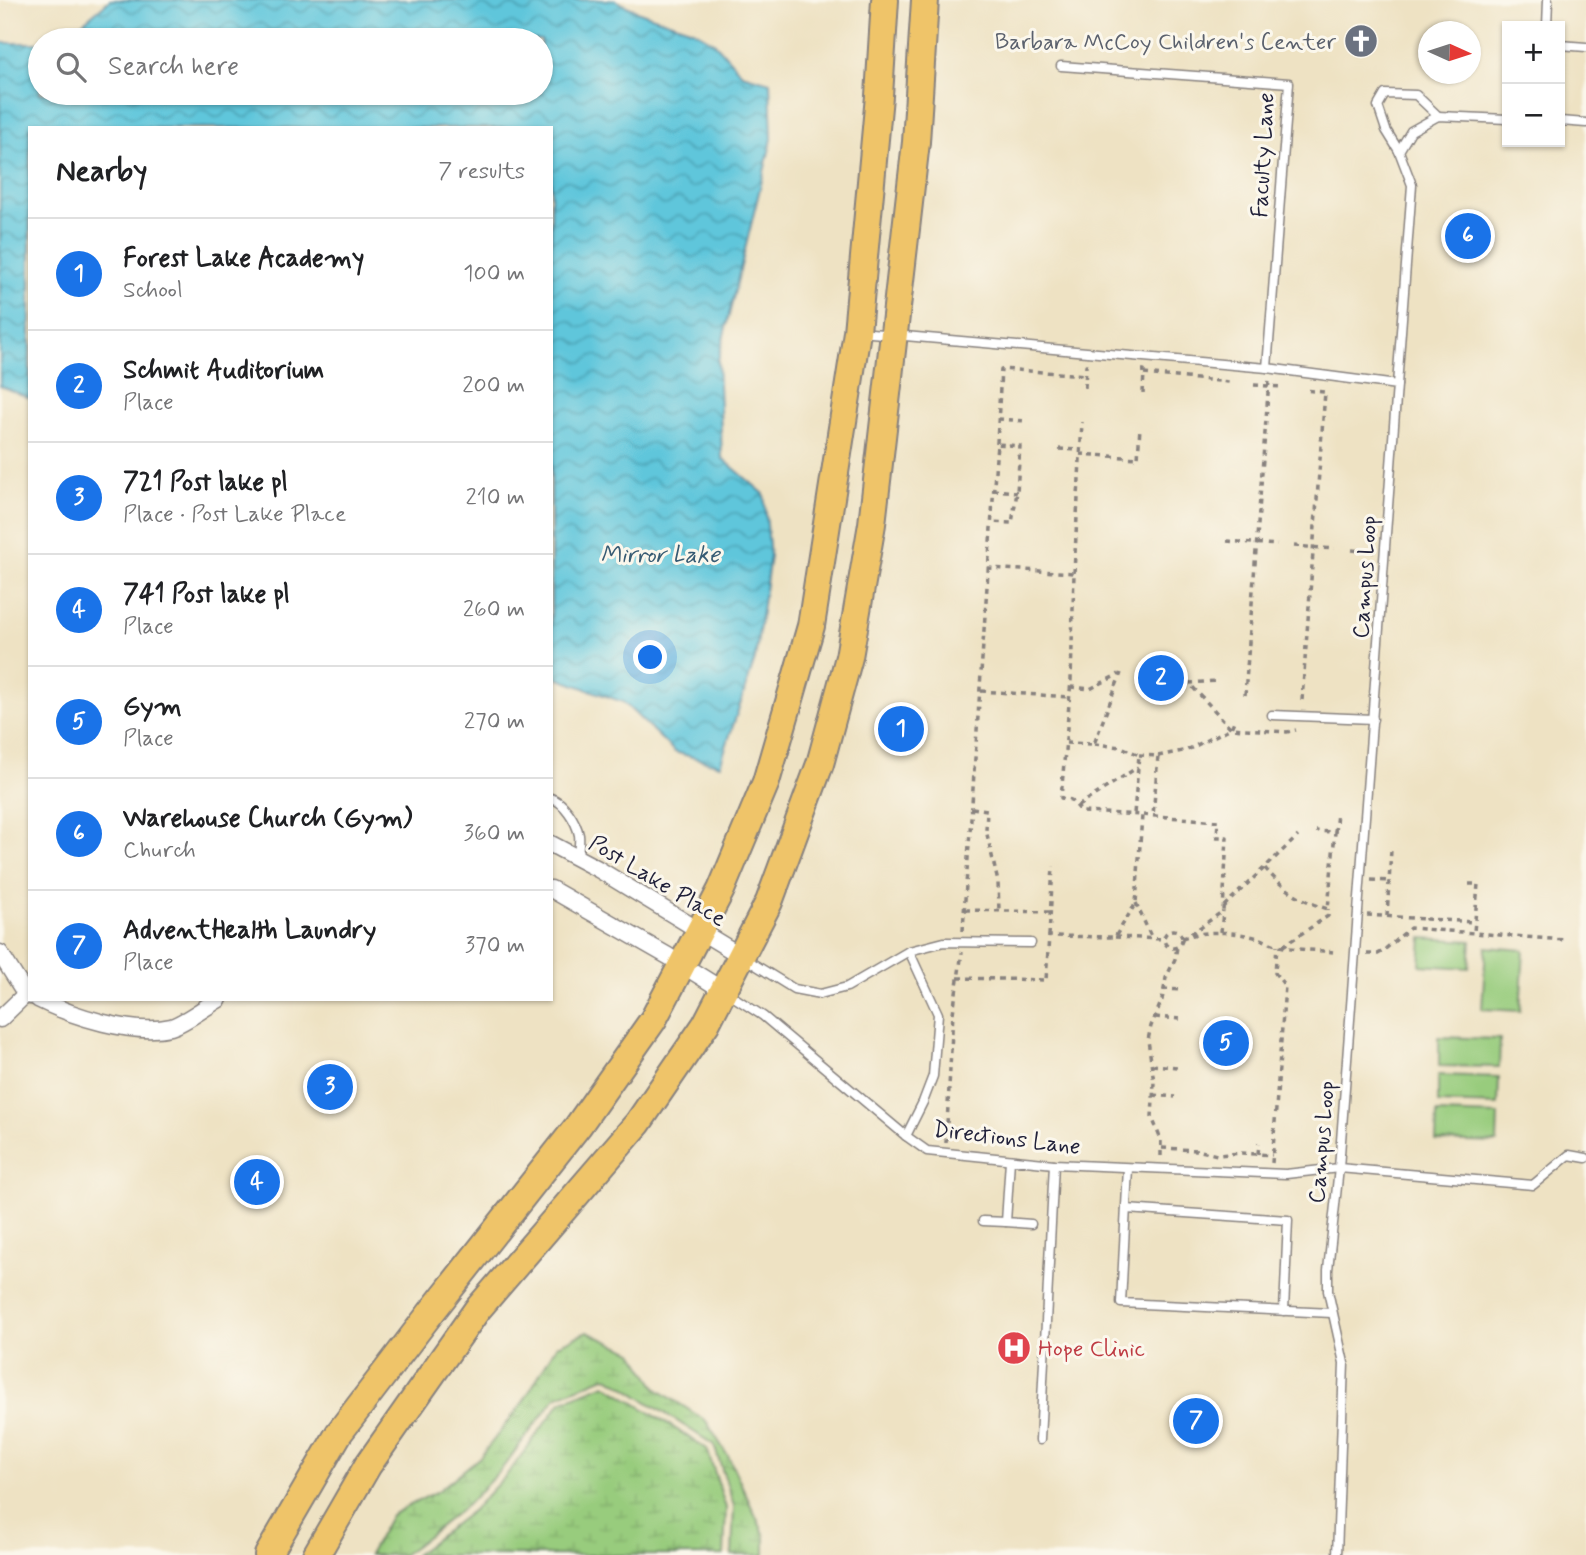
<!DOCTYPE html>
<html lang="en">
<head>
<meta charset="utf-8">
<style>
	:root { --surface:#fff; --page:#f2f2f2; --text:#202124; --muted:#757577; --line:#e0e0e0; --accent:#1a73e8 }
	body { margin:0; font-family:Mynerve,sans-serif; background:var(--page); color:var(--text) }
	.controls { position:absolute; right:21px; top:21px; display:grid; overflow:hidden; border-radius:0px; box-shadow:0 2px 5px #0004 }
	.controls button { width:63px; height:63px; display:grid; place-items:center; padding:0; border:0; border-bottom:2px solid var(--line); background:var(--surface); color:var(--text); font:35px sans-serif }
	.compass { position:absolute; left:1418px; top:21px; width:63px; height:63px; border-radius:50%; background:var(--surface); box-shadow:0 2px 5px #0004; rotate:93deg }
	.you { position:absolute; left:651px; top:658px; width:24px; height:24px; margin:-18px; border:5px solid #fff; border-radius:50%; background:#1a73e8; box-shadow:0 0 0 10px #1a73e833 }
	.badge { display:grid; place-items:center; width:46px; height:46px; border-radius:50%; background:var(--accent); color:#fff; font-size:23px; font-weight:700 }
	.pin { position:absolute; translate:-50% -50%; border:4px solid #fff; box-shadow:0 2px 7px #0006 }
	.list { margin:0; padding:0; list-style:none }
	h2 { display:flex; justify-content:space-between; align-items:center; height:91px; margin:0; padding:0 28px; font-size:30px }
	h2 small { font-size:23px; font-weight:400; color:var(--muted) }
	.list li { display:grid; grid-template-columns:46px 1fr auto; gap:21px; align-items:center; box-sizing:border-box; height:112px; padding:0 28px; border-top:2px solid var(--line) }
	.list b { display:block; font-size:26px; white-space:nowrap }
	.list p { margin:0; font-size:23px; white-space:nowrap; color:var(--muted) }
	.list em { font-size:23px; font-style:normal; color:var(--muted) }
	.icon { flex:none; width:38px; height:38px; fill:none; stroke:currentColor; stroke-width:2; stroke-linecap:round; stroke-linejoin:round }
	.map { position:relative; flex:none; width:1586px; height:1555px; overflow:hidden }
	.search { position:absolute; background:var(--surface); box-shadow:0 2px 5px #0004; left:28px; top:28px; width:525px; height:77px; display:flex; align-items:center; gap:18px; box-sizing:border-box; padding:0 24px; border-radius:38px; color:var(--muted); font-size:26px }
	.panel { position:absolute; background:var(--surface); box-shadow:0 2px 5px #0004; left:28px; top:126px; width:525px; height:875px; border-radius:0px }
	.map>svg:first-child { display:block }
</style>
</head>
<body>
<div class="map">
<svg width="1586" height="1555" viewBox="0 0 1586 1555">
	<defs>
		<pattern id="wetland-marsh" width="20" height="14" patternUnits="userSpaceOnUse" patternTransform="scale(1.75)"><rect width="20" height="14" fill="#98cc7d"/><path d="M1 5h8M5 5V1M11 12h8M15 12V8" fill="none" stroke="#83af6d"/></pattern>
		<pattern id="water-waves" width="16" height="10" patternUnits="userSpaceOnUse" patternTransform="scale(1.75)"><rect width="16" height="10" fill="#5ec6db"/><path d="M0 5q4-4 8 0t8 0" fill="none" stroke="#4da0b3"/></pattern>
	</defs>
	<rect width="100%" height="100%" fill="#fbf7ec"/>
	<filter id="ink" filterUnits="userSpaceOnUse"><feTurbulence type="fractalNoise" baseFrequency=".0143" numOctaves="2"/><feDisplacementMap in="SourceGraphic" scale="14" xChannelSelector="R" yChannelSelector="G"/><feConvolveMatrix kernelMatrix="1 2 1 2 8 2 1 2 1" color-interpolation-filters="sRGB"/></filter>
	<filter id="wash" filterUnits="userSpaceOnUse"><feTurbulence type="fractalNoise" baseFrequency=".00686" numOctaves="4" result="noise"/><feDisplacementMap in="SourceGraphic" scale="28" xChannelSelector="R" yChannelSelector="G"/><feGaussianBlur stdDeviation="1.57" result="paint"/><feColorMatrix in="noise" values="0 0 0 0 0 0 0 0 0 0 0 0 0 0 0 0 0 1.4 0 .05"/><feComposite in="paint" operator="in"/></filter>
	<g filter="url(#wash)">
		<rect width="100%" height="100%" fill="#eee2c3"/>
		<g fill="url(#wetland-marsh)" stroke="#5d775c" stroke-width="2">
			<polygon points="587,1332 633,1352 657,1389 706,1421 729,1458 765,1536 765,1555 732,1555 734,1506 714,1445 610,1378 604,1377 556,1397 503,1467 467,1505 415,1546 402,1555 369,1555 391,1515 438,1491 480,1457 522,1404 557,1345"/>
			<polygon points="605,1384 707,1449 726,1508 724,1555 415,1555 473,1510 509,1472 561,1402"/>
		</g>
		<g fill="#98cc7d" stroke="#5d775c" stroke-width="2">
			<polygon points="1422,938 1471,941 1469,968 1420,965"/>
			<polygon points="1486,947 1524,950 1520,1011 1482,1009"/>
			<polygon points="1439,1037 1500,1039 1499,1067 1439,1066"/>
			<polygon points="1438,1075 1499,1077 1498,1105 1438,1103"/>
			<polygon points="1437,1113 1498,1115 1497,1143 1436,1141"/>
		</g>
		<polygon fill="url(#water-waves)" stroke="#40748b" stroke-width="2" points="110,0 614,0 642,13 693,30 714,42 742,74 770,82 772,139 718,360 722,458 764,494 770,556 755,659 720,765 675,752 623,702 551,676 551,128 30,128 30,398 0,386 0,42 3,43 40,43 40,93 541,93 541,40 62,40"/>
	</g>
	<g filter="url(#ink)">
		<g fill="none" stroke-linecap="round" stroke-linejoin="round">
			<g stroke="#88827f" stroke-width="11">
				<g id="lane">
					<polyline points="1547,26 1548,0"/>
					<polyline points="1560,45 1586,47"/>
					<polyline points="1061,66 1289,83 1267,368"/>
					<polyline points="1560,121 1586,123"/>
					<polyline points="1399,151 1411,131 1438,116 1507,119"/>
					<polyline points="860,332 1267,368 1397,385 1339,1168 1328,1270 1328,1291 1344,1363 1337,1555"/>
					<polyline points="1397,385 1412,185 1399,151 1386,130 1378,106 1385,94 1416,95 1438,116"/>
					<polyline points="1272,715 1373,719"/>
					<path d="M 551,798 C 564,802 576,821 579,835 C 580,842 578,851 578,858"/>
					<polyline points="744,958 794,989 820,994 847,987 909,951 944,942 1031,943"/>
					<polyline points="726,992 763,1016 906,1136 927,1151 1054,1164 1286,1174 1339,1168 1533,1185 1569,1155 1586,1158"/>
					<polyline points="906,1136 923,1102 933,1076 938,1014 909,951"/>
					<polyline points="1010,1160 1006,1222 1031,1224"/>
					<polyline points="1128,1168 1121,1303 1332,1313"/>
					<polyline points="1126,1209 1288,1220 1284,1311"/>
					<polyline points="983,1221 1006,1222"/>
					<polyline points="1040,1440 1054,1164"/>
				</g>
			</g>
			<g stroke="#88827f" stroke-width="19">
				<g id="street">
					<polyline points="551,844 598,869 741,956"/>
					<polyline points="551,889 668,956 724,991"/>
					<polyline points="0,953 25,993 30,996"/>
					<path d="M 38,999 C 72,1016 133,1036 171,1027 C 183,1024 207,1006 219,999"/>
					<polyline points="0,1019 30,990"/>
				</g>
			</g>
			<g stroke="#88827f" stroke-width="30">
				<g id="primary">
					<polyline points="268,1555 339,1433 433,1310 578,1126 653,1020 721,890 766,782 811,626 857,332 879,96 885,0"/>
					<polyline points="316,1555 368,1465 477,1310 638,1123 706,1024 769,902 820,764 849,657 872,524 916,142 925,0"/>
				</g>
			</g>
			<g stroke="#88827f" stroke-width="3.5" stroke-dasharray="5 5" stroke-linecap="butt">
				<polyline points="1142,370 1144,370 1143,394"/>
				<polyline points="1144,374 1229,382"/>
				<polyline points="1254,385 1282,387"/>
				<polyline points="1085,388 1086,365 1089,366"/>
				<polyline points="998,419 1025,421"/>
				<polyline points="997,443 1001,369 1086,375"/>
				<polyline points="1059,449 1081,450"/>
				<polyline points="1080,454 1138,458 1140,427"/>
				<polyline points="993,490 1017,492"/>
				<polyline points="1227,541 1277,545"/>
				<polyline points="1294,546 1334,549"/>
				<polyline points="1352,550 1374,552"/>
				<polyline points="1074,573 1082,422"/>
				<polyline points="1186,680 1231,728 1287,732 1296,730"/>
				<polyline points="1189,683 1216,681"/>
				<polyline points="1071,687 1090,689 1119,674"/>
				<polyline points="981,691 1069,697"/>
				<polyline points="1245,695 1269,380"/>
				<polyline points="1302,700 1325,392 1304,390"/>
				<polyline points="1066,743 1094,744 1121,673"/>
				<polyline points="1094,744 1121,747 1139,755 1134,814"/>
				<polyline points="1139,755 1158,756 1153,816"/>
				<polyline points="1158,756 1187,750 1231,728 1235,719"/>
				<polyline points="1078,806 1138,767"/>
				<polyline points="972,808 987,810 986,830 998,882 999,911"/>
				<polyline points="1143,815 1218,821 1217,837 1227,837 1223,911 1188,936"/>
				<polyline points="1335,832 1337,813"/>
				<path d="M 1265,868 C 1281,888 1304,902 1328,909 L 1335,832 L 1316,831"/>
				<polyline points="1371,880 1390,881"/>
				<polyline points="1469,884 1478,884 1474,932"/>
				<polyline points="1136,903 1152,939"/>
				<polyline points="1224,906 1298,836"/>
				<polyline points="965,910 1050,912"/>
				<polyline points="1367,915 1426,919"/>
				<polyline points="1387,916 1391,850"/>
				<polyline points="1426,918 1426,919 1475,922"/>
				<circle cx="1173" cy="939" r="9"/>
				<path d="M 963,931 C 966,878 971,825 974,772 C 982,663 989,553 997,444 L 1020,446 L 1017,492 L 1012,523 L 991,522"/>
				<polyline points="1221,932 1223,911"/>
				<polyline points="1049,936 1053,866"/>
				<polyline points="1115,937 1164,939"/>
				<path d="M 1182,938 C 1207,930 1233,931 1258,938 C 1267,941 1275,946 1284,947 C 1300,950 1317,950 1333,952"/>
				<polyline points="1283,946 1328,916 1328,909"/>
				<polyline points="1367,954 1378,954 1383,951 1410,928 1564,940"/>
				<polyline points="958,978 1046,980 1049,936 1115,937 1136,903 1142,815 1082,812 1071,800 1061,798 1071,680 1074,573 988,568"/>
				<polyline points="1163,989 1182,990"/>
				<polyline points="1155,1017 1180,1019"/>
				<polyline points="1152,1065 1177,1067"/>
				<polyline points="1153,1095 1175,1097"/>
				<polyline points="946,1143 953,1013 962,952"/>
				<polyline points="1162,1148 1197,1150 1217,1155 1241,1153 1272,1155"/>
				<polyline points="1258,1154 1259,1143"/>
				<polyline points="1161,1156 1161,1140 1152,1117 1154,1082 1148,1040 1151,1026 1162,1000 1166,978 1175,959 1177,947"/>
				<polyline points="1272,1163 1285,986 1275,973 1277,945"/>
			</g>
			<use href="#lane" stroke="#fff" stroke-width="8"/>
			<use href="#street" stroke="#fff" stroke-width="16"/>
			<use href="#primary" stroke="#efc469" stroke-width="26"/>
		</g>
	</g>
	<defs>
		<g id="church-disc" transform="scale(1.75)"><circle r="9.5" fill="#6b7280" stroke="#fbf7ec"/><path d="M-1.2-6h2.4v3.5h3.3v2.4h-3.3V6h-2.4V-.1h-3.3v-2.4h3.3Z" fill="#fff"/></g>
		<g id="hospital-disc" transform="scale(1.75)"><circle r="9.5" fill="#e0444e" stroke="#fbf7ec"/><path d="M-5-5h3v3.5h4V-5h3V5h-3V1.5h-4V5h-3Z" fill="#fff"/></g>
	</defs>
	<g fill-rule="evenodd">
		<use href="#church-disc" x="1361" y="41"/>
		<use href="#hospital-disc" x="1014" y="1348"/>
	</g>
	<g text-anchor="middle" stroke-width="6" stroke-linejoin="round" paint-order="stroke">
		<g font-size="23" fill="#5b616d" stroke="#fbf7ec" text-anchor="end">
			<text x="1336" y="49">Barbara McCoy Children's Center</text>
		</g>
		<g font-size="23" fill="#22223b" stroke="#fbf7ec">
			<text transform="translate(1262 155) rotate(-87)" y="8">Faculty Lane</text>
			<text transform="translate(1364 577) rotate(-86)" y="8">Campus Loop</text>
			<text transform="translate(658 880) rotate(31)" y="8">Post Lake Place</text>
			<text transform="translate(1007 1137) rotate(7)" y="8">Directions Lane</text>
			<text transform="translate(1321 1142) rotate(-85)" y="8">Campus Loop</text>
		</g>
		<g font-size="23" fill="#be3a42" stroke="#fbf7ec" text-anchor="start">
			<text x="1038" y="1356">Hope Clinic</text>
		</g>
		<g font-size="24" font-style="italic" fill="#375b73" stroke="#fbf7ec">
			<text x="660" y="562">Mirror Lake</text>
		</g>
	</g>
</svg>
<div class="controls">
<button>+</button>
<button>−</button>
</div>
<svg class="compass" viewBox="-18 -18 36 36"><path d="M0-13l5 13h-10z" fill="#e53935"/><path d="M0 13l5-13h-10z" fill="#757577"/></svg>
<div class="you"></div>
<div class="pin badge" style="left:901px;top:729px">1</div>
<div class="pin badge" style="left:1161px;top:678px">2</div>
<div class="pin badge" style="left:330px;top:1087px">3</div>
<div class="pin badge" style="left:257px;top:1182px">4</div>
<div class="pin badge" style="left:1226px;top:1043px">5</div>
<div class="pin badge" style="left:1468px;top:236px">6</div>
<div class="pin badge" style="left:1196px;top:1421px">7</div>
<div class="search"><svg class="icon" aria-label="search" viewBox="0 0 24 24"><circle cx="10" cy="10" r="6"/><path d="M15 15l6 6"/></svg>Search here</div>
<section class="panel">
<h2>Nearby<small>7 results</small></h2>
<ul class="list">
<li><span class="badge">1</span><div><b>Forest Lake Academy</b><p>School</p></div><em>100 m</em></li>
<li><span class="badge">2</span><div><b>Schmit Auditorium</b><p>Place</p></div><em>200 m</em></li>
<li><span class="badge">3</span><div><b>721 Post lake pl</b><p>Place · Post Lake Place</p></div><em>210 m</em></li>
<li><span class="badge">4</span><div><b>741 Post lake pl</b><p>Place</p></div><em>260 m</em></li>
<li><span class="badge">5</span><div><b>Gym</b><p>Place</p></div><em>270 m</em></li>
<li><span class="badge">6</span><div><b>Warehouse Church (Gym)</b><p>Church</p></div><em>360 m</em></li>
<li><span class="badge">7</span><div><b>AdventHealth Laundry</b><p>Place</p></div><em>370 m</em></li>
</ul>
</section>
</div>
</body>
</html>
